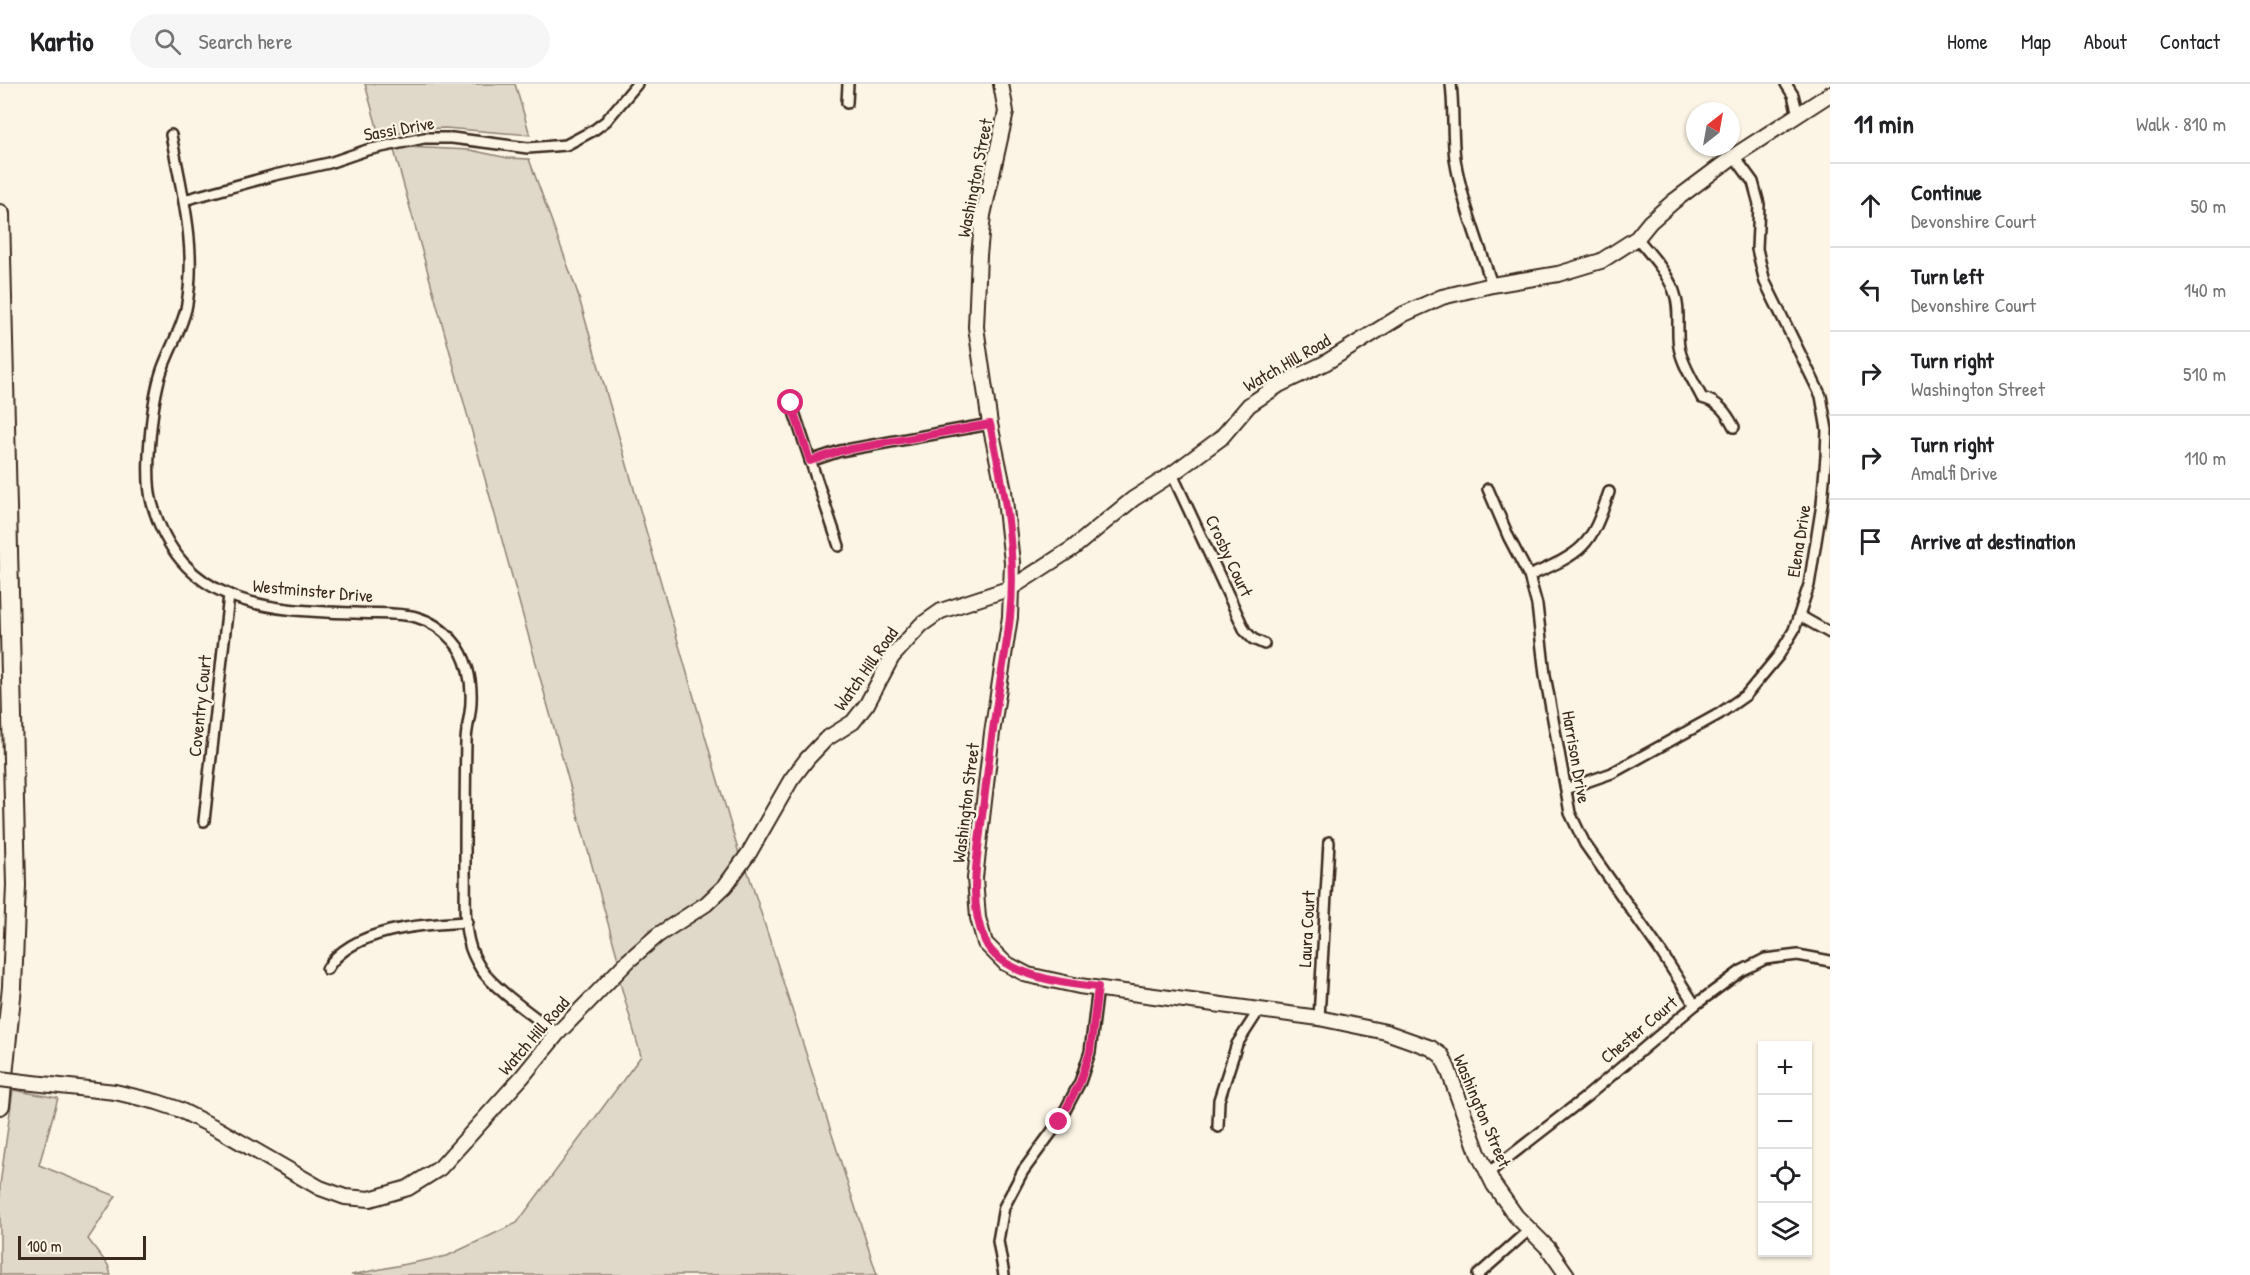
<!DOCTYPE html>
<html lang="en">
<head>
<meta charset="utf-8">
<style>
	:root { --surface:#fff; --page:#f6f6f6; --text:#202124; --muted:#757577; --line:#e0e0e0 }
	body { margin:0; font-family:"Patrick Hand",sans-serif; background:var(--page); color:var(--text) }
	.controls { position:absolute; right:18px; bottom:18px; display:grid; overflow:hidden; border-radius:0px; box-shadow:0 2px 4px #0004 }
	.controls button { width:54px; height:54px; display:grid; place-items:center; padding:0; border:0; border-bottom:2px solid var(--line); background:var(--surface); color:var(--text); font:30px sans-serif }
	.compass { position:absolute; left:1686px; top:18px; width:54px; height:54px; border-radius:50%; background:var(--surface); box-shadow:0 2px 4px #0004; rotate:31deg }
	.scale { position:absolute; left:18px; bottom:15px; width:128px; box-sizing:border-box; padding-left:6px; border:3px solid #3b2a1e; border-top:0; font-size:16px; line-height:21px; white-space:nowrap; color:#3b2a1e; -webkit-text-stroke:4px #fcf5e5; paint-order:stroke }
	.stop { position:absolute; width:18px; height:18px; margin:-14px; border:4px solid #db2777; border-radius:50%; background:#fff }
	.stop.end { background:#db2777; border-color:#fff; box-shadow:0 2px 6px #0008 }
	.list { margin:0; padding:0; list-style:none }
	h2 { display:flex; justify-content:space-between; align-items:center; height:78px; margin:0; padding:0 24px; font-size:26px }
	h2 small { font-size:20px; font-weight:400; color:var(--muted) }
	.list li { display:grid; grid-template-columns:39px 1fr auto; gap:18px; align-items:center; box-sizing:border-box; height:84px; padding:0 24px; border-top:2px solid var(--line) }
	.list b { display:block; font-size:22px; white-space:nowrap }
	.list p { margin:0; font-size:20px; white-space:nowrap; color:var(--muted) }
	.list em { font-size:20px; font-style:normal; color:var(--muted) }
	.icon { flex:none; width:33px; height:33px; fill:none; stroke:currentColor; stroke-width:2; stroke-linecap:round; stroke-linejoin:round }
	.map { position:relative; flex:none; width:1830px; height:1191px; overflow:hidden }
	header { display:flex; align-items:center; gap:36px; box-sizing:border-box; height:84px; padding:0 30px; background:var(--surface); border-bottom:2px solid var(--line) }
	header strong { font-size:28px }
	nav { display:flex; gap:33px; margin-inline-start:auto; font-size:21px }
	.search { width:420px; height:54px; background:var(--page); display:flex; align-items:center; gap:15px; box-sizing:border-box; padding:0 21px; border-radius:33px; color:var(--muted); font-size:22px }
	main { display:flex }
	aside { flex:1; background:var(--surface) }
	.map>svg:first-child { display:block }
</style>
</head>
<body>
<header>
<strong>Kartio</strong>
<div class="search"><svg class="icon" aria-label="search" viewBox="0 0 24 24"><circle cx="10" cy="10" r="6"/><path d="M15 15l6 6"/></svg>Search here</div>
<nav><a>Home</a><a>Map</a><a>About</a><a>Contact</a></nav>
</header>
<main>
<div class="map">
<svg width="1830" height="1191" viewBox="0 0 1830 1191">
	<rect width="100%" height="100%" fill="#fcf5e5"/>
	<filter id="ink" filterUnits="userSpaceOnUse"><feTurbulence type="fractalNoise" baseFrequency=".0167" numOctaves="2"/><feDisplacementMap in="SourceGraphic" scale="12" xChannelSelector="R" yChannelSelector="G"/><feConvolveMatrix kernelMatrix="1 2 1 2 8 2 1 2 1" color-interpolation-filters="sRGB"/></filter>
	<g filter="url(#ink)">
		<g fill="#e0d8c8" stroke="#8e8173" stroke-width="1.5">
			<polygon points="365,0 515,0 530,51 445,44 419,45 380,54"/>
			<polygon points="406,63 470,66 508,74 529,75 577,207 740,773 709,810 619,879 394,66"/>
			<polygon points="746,782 877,1191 351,1191 447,1172 517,1139 641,972 619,895 665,855 712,823"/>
			<polygon points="13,1006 58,1014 39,1081 116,1112 88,1155 108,1181 111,1191 0,1191 0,1101"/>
		</g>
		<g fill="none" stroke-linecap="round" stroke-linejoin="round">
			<g stroke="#3b2a1e" stroke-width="14">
				<g id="street">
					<path d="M 1451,0 C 1454,25 1452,50 1455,75 C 1462,118 1479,159 1492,201"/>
					<polyline points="1786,0 1793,11 1798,31"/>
					<polyline points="847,19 848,0"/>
					<path d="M 171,51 C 182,108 198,167 186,225 C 181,246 169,266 162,286 C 152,315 144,389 152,419 C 181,521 265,527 355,529 C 395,531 424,524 453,557 C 467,572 472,597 471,617 C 471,631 466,644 466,658 C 465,701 465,745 465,788 C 466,810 463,837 469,858 C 471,867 476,877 481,885 C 494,905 537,934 557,950"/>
					<polyline points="184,116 275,91 329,79 367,66 424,54 452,54 528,64 566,61 594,46 606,37 637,0"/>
					<path d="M 1637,154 C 1651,171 1666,187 1674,207 C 1681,225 1676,244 1679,263 C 1682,280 1694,298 1702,314 C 1719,318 1726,328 1734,343"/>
					<polyline points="791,319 839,462"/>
					<polyline points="810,377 840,367 990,340"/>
					<polyline points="1172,390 1245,547 1253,555 1264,560"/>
					<polyline points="1488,405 1509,454 1529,492 1537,521 1545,591 1570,729 1585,760 1661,868 1695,921"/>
					<path d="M 1529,492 C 1583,468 1590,465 1609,408"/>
					<polyline points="1800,532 1830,549"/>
					<polyline points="1566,705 1612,689 1719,630 1746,611 1779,571 1794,546 1809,501 1822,420 1826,372 1827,346 1821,312 1765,198 1757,165 1759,120 1753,98 1734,72"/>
					<polyline points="204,737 229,511"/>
					<path d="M 327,885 C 351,844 425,840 467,838"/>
					<polyline points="1319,934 1329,758"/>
					<polyline points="1218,1043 1219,1016 1237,960 1259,926"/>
					<polyline points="1488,1089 1586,1013 1695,921 1741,887 1765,875 1798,871 1830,877"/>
					<polyline points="1004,1191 998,1157 1004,1123 1023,1087 1059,1038 1080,998 1090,968 1098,903"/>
					<polyline points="1478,1191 1529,1146"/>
				</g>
			</g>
			<g stroke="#3b2a1e" stroke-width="18">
				<g id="secondary">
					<polyline points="1001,0 1006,28 983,131 979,171 976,243 990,340 1004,407 1012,478 1010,533 992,649 975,794 978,834 985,859 1005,879 1028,891 1079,902 1319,934 1386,948 1431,964 1442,972 1448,985 1478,1069 1494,1101 1516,1132 1548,1164 1567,1191"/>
					<polyline points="24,998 115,1008 157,1018 178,1025 218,1045 320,1104 345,1113 370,1115 408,1104 440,1084 522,993 557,950 628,877 658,851 706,820 725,802 749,769 791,696 807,675 826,655 853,638 867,620 892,573 921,541 941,527 1011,504 1073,464 1133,415 1172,390 1221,354 1249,321 1279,301 1325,279 1404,230 1442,213 1492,201 1558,190 1601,177 1637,154 1650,138 1674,117 1734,72 1830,10"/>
				</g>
			</g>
			<g stroke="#3b2a1e" stroke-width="22">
				<polyline id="highway" points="0,130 16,801 12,903 0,1021"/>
			</g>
			<use href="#street" stroke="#fcf5e5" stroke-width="9"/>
			<use href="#secondary" stroke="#fcf5e5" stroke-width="14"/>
			<use href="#highway" stroke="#fcf5e5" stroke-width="18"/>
			<g stroke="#3b2a1e" stroke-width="18" stroke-linecap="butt">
				<polyline id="secondary-bridge" points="0,995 24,998"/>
			</g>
			<use href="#secondary-bridge" stroke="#fcf5e5" stroke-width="14"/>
		</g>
	</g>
	<g fill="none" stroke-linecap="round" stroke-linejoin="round" filter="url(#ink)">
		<path stroke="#db2777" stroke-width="8" d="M 791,319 L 810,377 L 840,367 L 990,340 C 1004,404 1017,468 1010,533 C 1007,562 1001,590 997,619 C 991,656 987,694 982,732 C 978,772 967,818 985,857 C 1000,891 1065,900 1098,903 L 1090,968 L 1080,998 L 1059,1038"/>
	</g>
	<g text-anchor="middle" stroke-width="4.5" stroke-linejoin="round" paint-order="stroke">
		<g font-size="18" fill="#3b2a1e" stroke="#fcf5e5">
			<text transform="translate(399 45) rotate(-10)" y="6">Sassi Drive</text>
			<text transform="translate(975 94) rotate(-79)" y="6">Washington Street</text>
			<text transform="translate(1287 279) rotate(-30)" y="6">Watch Hill Road</text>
			<text transform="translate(1799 457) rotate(-81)" y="6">Elena Drive</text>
			<text transform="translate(1229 472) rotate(65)" y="6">Crosby Court</text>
			<text transform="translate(313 507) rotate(5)" y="6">Westminster Drive</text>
			<text transform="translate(866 585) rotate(-55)" y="6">Watch Hill Road</text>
			<text transform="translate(200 622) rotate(-84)" y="6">Coventry Court</text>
			<text transform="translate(1576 673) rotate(80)" y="6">Harrison Drive</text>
			<text transform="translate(966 719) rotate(-83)" y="6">Washington Street</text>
			<text transform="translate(1307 845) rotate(-87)" y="6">Laura Court</text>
			<text transform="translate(1639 946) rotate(-40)" y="6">Chester Court</text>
			<text transform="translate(534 952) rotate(-49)" y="6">Watch Hill Road</text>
			<text transform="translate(1482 1027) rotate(67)" y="6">Washington Street</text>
		</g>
	</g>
</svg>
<div class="controls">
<button>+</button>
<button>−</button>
<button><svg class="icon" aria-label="locate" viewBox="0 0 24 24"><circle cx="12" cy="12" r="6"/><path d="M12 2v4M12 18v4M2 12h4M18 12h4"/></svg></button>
<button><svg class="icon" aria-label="layers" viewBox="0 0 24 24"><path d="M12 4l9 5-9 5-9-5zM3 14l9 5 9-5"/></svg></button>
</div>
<svg class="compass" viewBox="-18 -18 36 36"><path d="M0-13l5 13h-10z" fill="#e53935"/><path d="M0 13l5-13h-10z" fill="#757577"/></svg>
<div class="scale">100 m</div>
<div class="stop" style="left:791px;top:319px"></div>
<div class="stop end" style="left:1059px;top:1038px"></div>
</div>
<aside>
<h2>11 min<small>Walk · 810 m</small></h2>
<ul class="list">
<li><svg class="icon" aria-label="ahead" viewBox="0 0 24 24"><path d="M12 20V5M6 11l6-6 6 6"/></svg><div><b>Continue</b><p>Devonshire Court</p></div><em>50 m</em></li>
<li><svg class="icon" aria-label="left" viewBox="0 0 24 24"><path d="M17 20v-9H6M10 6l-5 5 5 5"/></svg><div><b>Turn left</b><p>Devonshire Court</p></div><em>140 m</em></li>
<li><svg class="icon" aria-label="right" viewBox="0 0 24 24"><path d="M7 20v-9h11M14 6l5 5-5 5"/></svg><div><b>Turn right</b><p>Washington Street</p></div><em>510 m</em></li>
<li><svg class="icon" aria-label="right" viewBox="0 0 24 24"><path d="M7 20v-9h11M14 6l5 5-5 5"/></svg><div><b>Turn right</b><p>Amalfi Drive</p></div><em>110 m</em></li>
<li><svg class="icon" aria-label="arrive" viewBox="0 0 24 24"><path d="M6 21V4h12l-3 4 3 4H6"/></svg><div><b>Arrive at destination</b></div></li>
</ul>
</aside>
</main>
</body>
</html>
